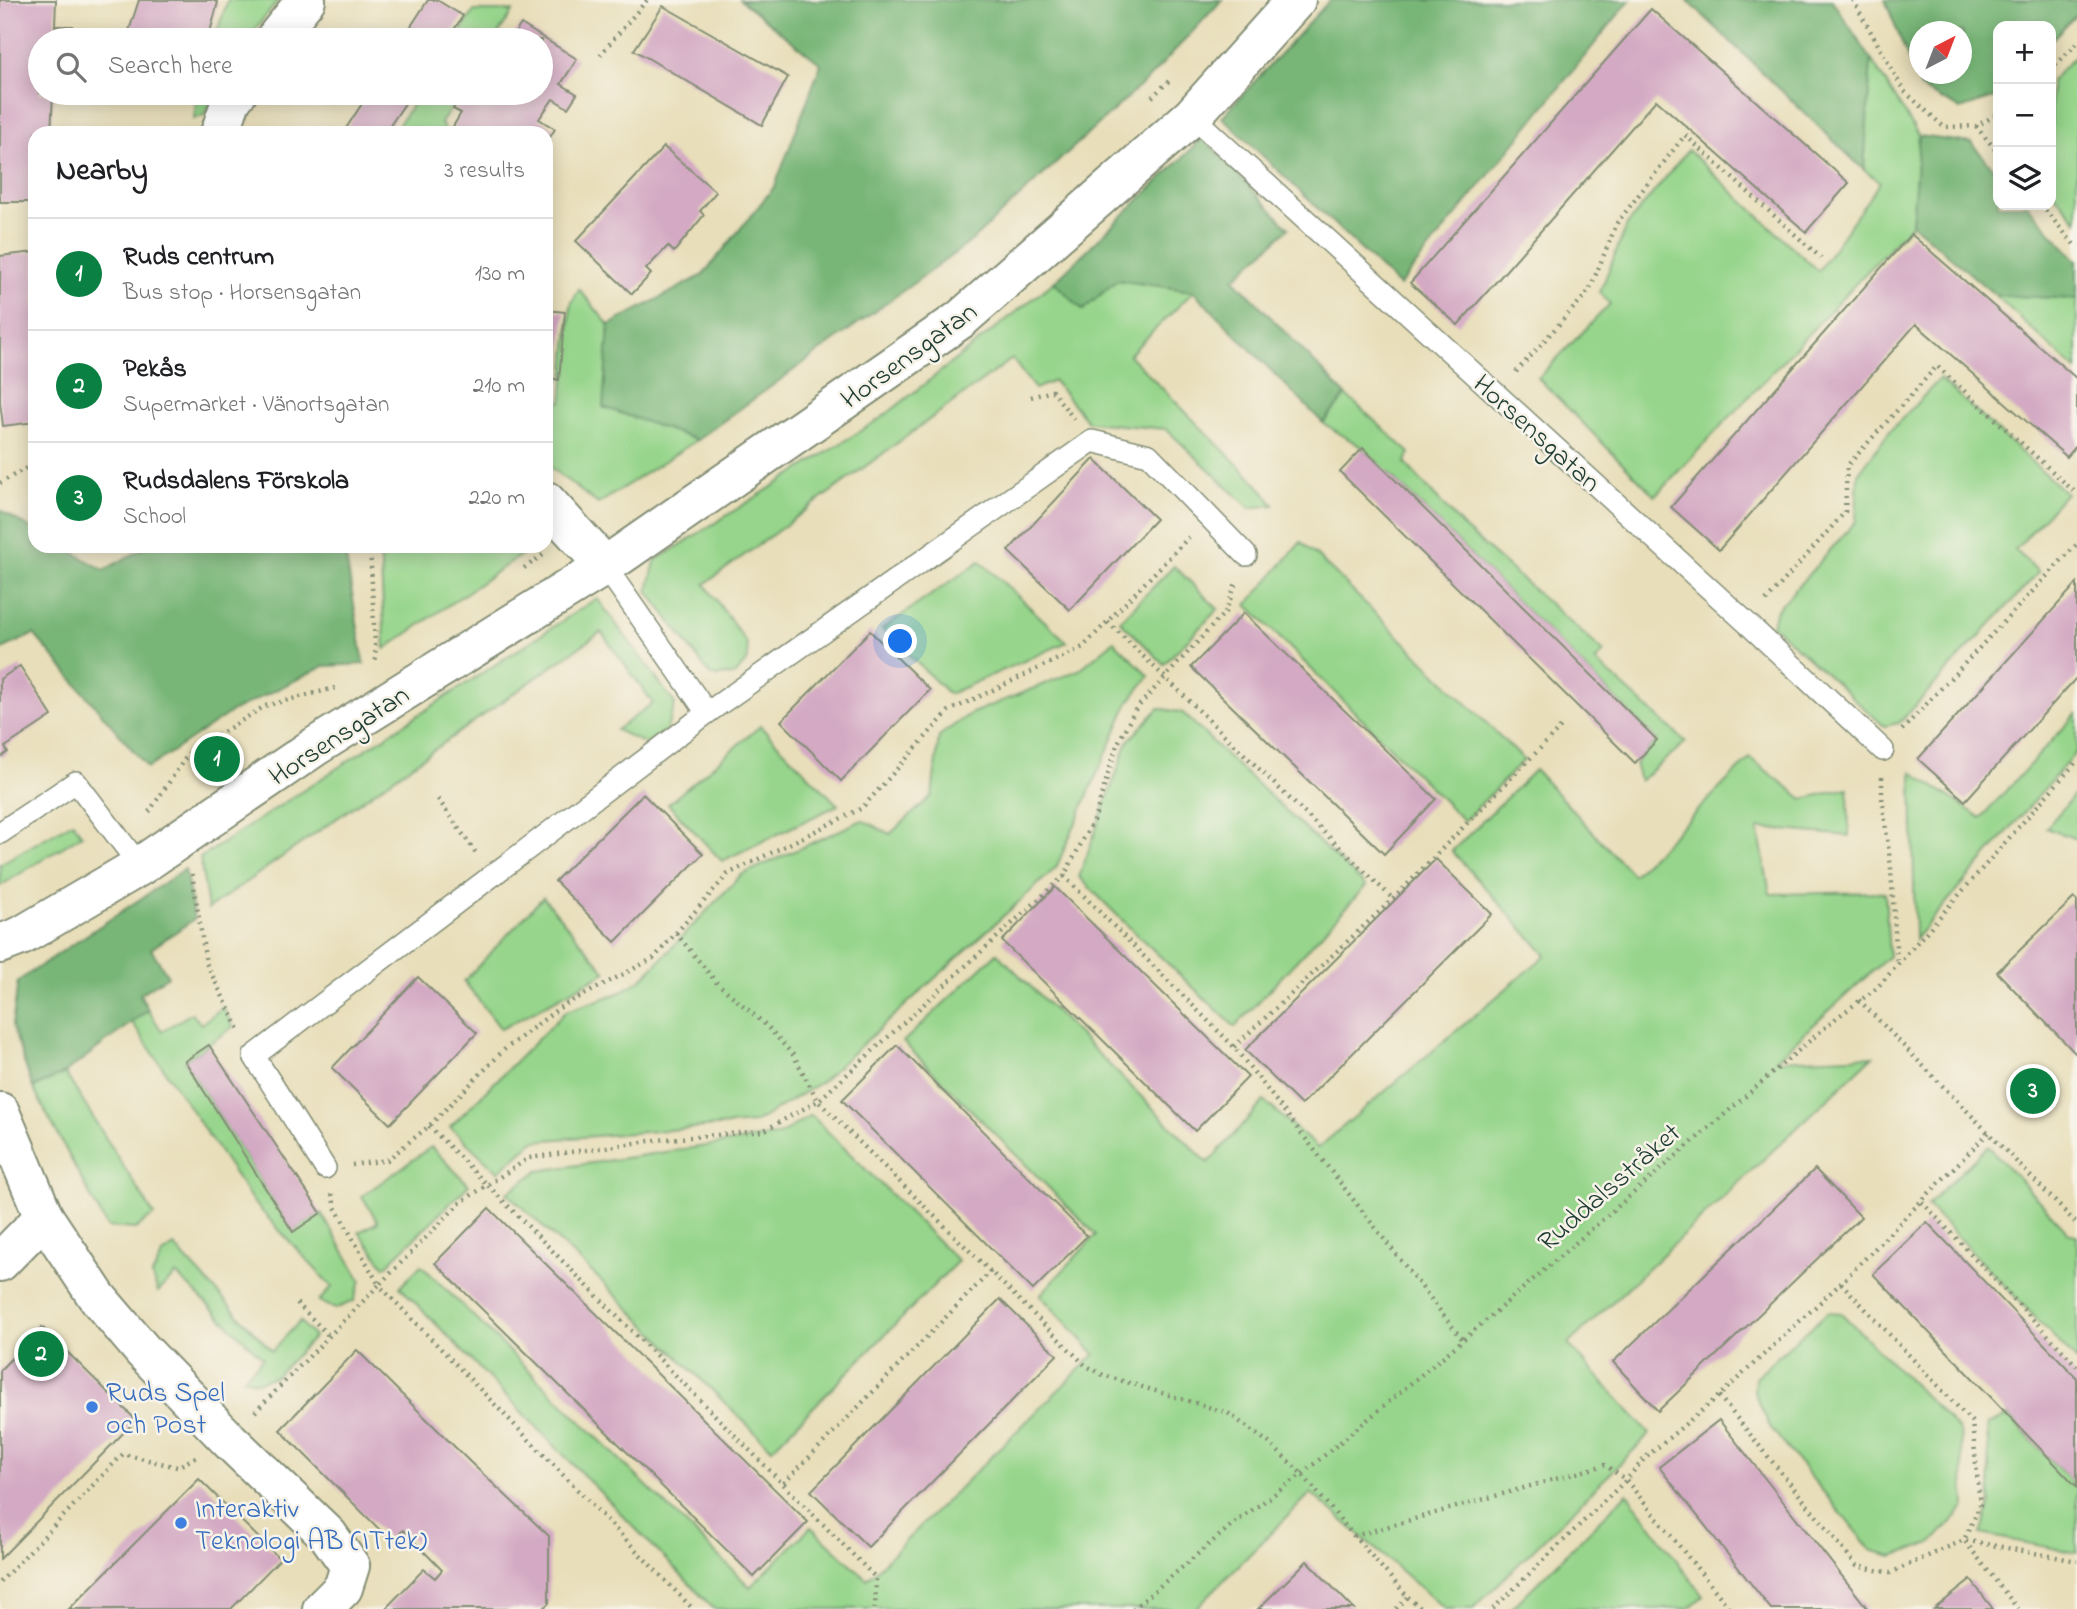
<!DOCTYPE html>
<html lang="en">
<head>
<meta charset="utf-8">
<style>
	:root { --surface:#fff; --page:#f6f6f6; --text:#202124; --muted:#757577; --line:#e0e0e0; --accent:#0b8043 }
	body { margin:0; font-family:"Indie Flower",sans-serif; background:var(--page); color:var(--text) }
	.controls { position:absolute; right:21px; top:21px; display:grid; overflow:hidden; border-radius:14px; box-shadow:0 4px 18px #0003 }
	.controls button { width:63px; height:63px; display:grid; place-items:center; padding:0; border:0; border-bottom:2px solid var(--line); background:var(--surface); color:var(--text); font:35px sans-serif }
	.compass { position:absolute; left:1909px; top:21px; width:63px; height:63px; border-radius:50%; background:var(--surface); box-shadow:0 4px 18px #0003; rotate:42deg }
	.you { position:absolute; left:901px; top:642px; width:24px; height:24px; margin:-18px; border:5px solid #fff; border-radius:50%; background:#1a73e8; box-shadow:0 0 0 10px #1a73e833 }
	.badge { display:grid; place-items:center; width:46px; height:46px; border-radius:50%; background:var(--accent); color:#fff; font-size:23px; font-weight:700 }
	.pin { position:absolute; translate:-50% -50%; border:4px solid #fff; box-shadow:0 2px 7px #0006 }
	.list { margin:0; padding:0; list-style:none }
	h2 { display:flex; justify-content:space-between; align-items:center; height:91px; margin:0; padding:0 28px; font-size:30px }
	h2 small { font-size:23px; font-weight:400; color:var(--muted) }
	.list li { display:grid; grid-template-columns:46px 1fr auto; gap:21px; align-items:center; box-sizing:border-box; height:112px; padding:0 28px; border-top:2px solid var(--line) }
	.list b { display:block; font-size:26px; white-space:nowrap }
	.list p { margin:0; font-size:23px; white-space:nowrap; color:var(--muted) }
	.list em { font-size:23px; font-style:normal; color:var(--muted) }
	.icon { flex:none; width:38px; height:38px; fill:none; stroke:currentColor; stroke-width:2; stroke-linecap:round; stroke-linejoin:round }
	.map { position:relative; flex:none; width:2077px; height:1609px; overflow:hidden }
	.search { position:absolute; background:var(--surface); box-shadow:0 4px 18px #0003; left:28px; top:28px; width:525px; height:77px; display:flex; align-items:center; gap:18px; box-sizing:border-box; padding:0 24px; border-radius:38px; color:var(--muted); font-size:26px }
	.panel { position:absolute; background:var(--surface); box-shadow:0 4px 18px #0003; left:28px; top:126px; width:525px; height:427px; border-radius:21px }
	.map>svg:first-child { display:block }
</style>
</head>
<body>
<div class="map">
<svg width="2077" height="1609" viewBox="0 0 2077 1609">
	<rect width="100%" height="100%" fill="#f7f3e8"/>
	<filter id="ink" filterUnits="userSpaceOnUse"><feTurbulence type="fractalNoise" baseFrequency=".0143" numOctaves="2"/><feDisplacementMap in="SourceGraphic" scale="14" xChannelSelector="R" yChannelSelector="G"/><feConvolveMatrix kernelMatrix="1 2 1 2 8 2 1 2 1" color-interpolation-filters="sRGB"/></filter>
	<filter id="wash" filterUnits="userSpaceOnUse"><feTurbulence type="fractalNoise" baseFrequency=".00686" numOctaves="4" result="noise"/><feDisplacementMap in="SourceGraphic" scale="28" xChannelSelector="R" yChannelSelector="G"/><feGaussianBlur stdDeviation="1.57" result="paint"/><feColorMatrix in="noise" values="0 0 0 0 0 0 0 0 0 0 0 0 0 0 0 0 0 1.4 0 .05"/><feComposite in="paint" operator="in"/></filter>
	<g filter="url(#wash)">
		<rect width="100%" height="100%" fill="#e8deb9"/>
		<g fill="#96d58b" stroke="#5a8960" stroke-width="2">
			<polygon points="228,0 279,0 246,40 214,40"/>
			<polygon points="474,11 513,11 494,40 455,40"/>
			<polygon points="2077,54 2077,221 2051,190 2051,81"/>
			<polygon points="1871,59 1919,136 1912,224 1655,496 1538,378 1610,304 1600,292 1627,225 1688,150 1818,271 1880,182 1864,170"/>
			<polygon points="197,93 216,93 204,115 194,119"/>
			<polygon points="420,93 461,93 441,123 446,133 393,133"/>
			<polygon points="1117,280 1194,291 1129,355 1259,486 1274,505 1250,508 1166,429 1088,422 1054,381 1035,389 1012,359 705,584 747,644 748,660 734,675 711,676 648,591 655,561 884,416 1054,282 1083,310"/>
			<polygon points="579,289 609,325 604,407 697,440 598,504 546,464 546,400 562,402 571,304"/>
			<polygon points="1995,295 2077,299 2077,371"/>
			<polygon points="1940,379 2066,493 2015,550 2039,572 1899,723 1884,726 1772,625 1775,612 1856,521 1858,474 1890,431"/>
			<polygon points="1346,395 1410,453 1405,463 1465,529 1604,652 1595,661 1686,742 1640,781 1635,763 1657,740 1363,448 1323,423"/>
			<polygon points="1301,542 1317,556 1524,760 1464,821 1247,605"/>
			<polygon points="380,546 527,546 528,550 385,649"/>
			<polygon points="980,561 1067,642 949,694 882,629"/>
			<polygon points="1174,566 1218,609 1164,664 1120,621"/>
			<polygon points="597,598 675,704 667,729 646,744 616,730 653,703 601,632 208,909 200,858"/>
			<polygon points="1114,641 1149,676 1128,703 1056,868 821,1082 754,1123 534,1141 498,1172 450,1127 566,1011 619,993 642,979 741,875 862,820 890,834 932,796 939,736 970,714 1079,670"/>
			<polygon points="1159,708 1183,713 1225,754 1366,886 1235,1027 1128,926 1079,877 1128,741"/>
			<polygon points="2077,713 2077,751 1915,939 1912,772 1981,818"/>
			<polygon points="760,726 838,805 722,861 668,804"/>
			<polygon points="1750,758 1803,799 1848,788 1849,836 1758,828 1770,894 1885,892 1889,956 1775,1060 1873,1056 1568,1344 1650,1434 1473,1609 1445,1609 1311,1493 1195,1609 714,1609 400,1287 421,1265 750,1587 811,1527 867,1579 1095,1354 1040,1295 1096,1235 903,1042 997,953 1208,1163 1264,1101 1318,1148 1546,955 1452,851 1535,770 1633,875"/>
			<polygon points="2077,792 2077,839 2046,828"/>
			<polygon points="73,822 82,835 0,886 0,864"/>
			<polygon points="543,897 606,972 501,1029 464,981"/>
			<polygon points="223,1007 233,1027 185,1061 293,1231 321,1213 361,1280 354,1301 335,1309 319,1301 332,1287 254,1203 132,1022 148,1010 162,1031 192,1013 201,1024"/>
			<polygon points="65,1073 154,1215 135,1229 107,1227 33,1088"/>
			<polygon points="811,1115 958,1261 772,1449 598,1278 507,1193 538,1171 779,1135"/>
			<polygon points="1988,1146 2069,1233 2077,1236 2077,1361 1927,1205"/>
			<polygon points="431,1147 469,1185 385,1267 359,1232 378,1222 362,1196"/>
			<polygon points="174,1246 272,1351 300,1321 314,1337 276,1376 258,1382 244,1378 263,1358 176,1274 158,1292 152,1275 163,1254"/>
			<polygon points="1828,1312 1841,1313 1960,1431 1965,1507 1932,1543 1892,1556 1871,1550 1770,1427 1754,1392 1755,1377"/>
			<polygon points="2008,1416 2077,1487 2077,1553 1981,1534 1991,1502 1987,1425"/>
			<polygon points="1627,1493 1703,1596 1688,1609 1511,1609"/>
		</g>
		<g fill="#78b677" stroke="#4c7a56" stroke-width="2" fill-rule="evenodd">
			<polygon points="740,0 1222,0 1152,75 969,243 697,440 603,407 609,325 703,275 775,186 821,64"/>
			<polygon points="1330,0 1630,0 1399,286 1222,117"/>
			<polygon points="1687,0 1832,0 1871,59 1864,170"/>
			<path d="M 1885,0 L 2077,0 L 2077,14 L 2051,40 L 2051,26 L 1998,26 L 1998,93 L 1994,98 L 1960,109 L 1920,88 ZM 1920,32 L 1962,32 L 1962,74 L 1920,74 Z"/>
			<polygon points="1919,136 1971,143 1998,173 1998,205 2027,205 2077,261 2077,299 1995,295 1912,224"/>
			<polygon points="1203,138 1289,228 1234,279 1346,395 1323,423 1193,291 1117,280 1083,310 1054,282"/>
			<polygon points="0,510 35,531 35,546 62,546 104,570 148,546 344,546 364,664 324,666 231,712 148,768 34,634 0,650"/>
			<polygon points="185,869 194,919 151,949 168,976 140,994 148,1010 65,1073 33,1088 12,1026 18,981"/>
		</g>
		<g id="blocks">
			<g fill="#d3a9c3">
				<polygon points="0,0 56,0 55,26 73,26 72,40 40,40 40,93 72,93 72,97 53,95 51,133 35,133 35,202 0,202"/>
				<polygon points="139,0 211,0 218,2 208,40 126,40"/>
				<polygon points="428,0 437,0 463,16 447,40 402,40"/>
				<polygon points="663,6 788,77 762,125 634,50"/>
				<polygon points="1651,9 1849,183 1806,232 1656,100 1458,325 1410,283"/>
				<polygon points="521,24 577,59 561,84 577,94 568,108 553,99 539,119 555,129 546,143 546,133 455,133 451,130 461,113 453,109 464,93 541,93 541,40 497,40 501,33 511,39"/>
				<polygon points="369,93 412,93 385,133 343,133"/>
				<polygon points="664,147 716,192 700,211 704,215 674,252 668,246 646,269 651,274 632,294 576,241"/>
				<polygon points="1911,234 2077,379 2077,445 2067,457 1916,324 1719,550 1671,507"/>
				<polygon points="35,252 35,422 3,426 0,402 0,256"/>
				<polygon points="546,310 565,312 559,380 551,378 551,388 546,388"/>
				<polygon points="1363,448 1657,740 1635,763 1340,472"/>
				<polygon points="1094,459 1156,519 1070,610 1008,551"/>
				<polygon points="2077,583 2077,677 1965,801 1918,759"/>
				<polygon points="1244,613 1436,799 1384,854 1191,667"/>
				<polygon points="870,631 930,690 841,781 781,721"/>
				<polygon points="20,666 52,716 5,747 8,752 0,758 0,679"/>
				<polygon points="643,794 703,854 615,942 555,881"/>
				<polygon points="1436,859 1492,914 1301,1105 1245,1050"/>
				<polygon points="1055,887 1248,1077 1195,1131 1002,941"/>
				<polygon points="2074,898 2077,901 2077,1055 1997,972"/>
				<polygon points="418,977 477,1033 390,1124 332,1068"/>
				<polygon points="209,1045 321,1213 293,1232 185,1061"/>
				<polygon points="897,1045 1087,1236 1033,1290 842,1100"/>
				<polygon points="1815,1169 1861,1217 1658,1411 1613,1362"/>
				<polygon points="489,1208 808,1522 754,1577 435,1263"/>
				<polygon points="1927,1222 2077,1378 2077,1487 1873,1274"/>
				<polygon points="1000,1299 1057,1355 868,1547 811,1491"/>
				<polygon points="42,1327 136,1420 0,1559 0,1370"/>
				<polygon points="357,1350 470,1462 549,1536 549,1603 542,1609 385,1609 424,1569 435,1578 442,1570 403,1530 392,1542 280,1430"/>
				<polygon points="1719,1420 1778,1495 1868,1609 1771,1609 1718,1542 1659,1467"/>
				<polygon points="199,1479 280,1559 231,1609 69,1609"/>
				<polygon points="1307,1561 1354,1609 1258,1609"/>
				<polygon points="1971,1580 1993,1609 1934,1609"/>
			</g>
		</g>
	</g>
	<g filter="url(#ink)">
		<use href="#blocks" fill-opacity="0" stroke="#848e76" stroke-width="2"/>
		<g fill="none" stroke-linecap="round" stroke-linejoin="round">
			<g stroke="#848e76" stroke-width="24">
				<g id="service">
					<polyline points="1192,116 1747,623 1883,750"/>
					<polyline points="605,566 707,713"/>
					<polyline points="0,833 76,782 140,866"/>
					<polyline points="325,1168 254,1056 707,713 1092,441 1149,455 1246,555"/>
				</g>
			</g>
			<g stroke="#848e76" stroke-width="42">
				<g id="minor">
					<polyline points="274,40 306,0"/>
					<polyline points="220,133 231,101 237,93"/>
					<polyline points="546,501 605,566"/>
					<polyline points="0,944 21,936 140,866 316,746 605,566 961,319 1192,116 1296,0"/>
					<polyline points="0,1112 44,1217 97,1297 143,1351 228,1439 328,1535 350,1566 343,1588 322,1609"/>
					<polyline points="0,1262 44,1217"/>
				</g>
			</g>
			<g stroke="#848e76" stroke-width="4.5" stroke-dasharray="2 5" stroke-linecap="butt">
				<polyline points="1853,0 1904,91 1944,127 1976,126 1998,114"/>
				<polyline points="600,55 647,0"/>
				<polyline points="2051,70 2077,43"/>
				<polyline points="1152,97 1171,79"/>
				<polyline points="1976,126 1998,153"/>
				<polyline points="2041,205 2077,248"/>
				<polyline points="1516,372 1589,291 1617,223 1685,135 1821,258"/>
				<polyline points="1031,397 1052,391 1074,419"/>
				<polyline points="0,483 35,463"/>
				<polyline points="370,546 376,664"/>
				<polyline points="524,568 546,553"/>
				<polyline points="1766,601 1845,512 1847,466 1937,366 2077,494"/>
				<polyline points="1108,622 1393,899"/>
				<polyline points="1902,730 2077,544"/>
				<polyline points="1882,777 1882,797 1891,869 1897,963"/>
				<polyline points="438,799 476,853"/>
				<polyline points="149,812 188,754 265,706 335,688"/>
				<polyline points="192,874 206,963 240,1031"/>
				<polyline points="1064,876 1234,1047 1463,1340"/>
				<polyline points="676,933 716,982 767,1026 794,1056 818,1101 1085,1365 1103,1375 1228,1413 1269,1443 1302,1474 1354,1536 1408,1597 1396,1609"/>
				<polyline points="1859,1000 2077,1224"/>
				<polyline points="1234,1047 1393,899 1562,726"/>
				<polyline points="429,1126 876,1578 875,1609"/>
				<polyline points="352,1165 387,1160 429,1126 504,1050 559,1008 654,958 728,874 862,808 949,711 1083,647 1189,537"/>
				<polyline points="332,1194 335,1207 379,1285 461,1202 529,1158 656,1140 763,1131 818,1101 1064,876 1095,817 1117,745 1135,710 1226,611 1237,580"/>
				<polyline points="1922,1202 2077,1366"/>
				<polyline points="1841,1283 1972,1422 1980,1505 1964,1540 2018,1609"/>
				<polyline points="297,1303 329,1336"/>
				<polyline points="1719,1396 1857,1566 1890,1573 1964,1540 2077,1561"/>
				<polyline points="255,1412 379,1285 693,1609"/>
				<polyline points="784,1483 991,1271"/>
				<polyline points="1354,1536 1605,1465 1626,1480 1730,1609"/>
				<polyline points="0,1582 123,1454 177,1467 196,1457"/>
				<polyline points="1408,1597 1421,1609"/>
				<polyline points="1133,1609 1233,1524 1302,1474 1463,1340 1835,1019 1877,988 2077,761"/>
				<polyline points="1493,1609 1626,1480 1645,1458 1719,1396 1841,1283 1989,1132"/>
			</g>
			<use href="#service" stroke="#fff" stroke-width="21"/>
			<use href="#minor" stroke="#fff" stroke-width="38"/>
		</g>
	</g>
	<g fill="#3f7fe0" stroke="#f7f3e8" stroke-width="2.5">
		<circle cx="92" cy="1407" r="7"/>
		<circle cx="181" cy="1523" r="7"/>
	</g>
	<g text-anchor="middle" stroke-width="5" stroke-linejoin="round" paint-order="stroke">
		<g font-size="28" fill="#1f3d34" stroke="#f7f3e8">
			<text transform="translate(908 354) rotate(-36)" y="10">Horsensgatan</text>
			<text transform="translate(1538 432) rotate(42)" y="10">Horsensgatan</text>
			<text transform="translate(338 734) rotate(-33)" y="10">Horsensgatan</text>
			<text transform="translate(1608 1186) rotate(-41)" y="10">Ruddalsstråket</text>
		</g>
		<g font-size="28" fill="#366cbe" stroke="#f7f3e8" text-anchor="start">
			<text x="106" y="1401">Ruds Spel<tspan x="106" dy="32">och Post</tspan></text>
			<text x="195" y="1517">Interaktiv<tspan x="195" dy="32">Teknologi AB (ITtek)</tspan></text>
		</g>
	</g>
</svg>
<div class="controls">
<button>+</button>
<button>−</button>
<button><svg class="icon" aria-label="layers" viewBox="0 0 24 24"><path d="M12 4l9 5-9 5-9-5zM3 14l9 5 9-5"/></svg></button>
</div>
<svg class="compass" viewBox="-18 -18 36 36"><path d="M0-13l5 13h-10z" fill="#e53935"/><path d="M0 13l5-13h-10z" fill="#757577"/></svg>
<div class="you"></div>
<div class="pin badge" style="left:217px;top:759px">1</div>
<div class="pin badge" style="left:41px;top:1354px">2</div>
<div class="pin badge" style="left:2033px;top:1091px">3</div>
<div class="search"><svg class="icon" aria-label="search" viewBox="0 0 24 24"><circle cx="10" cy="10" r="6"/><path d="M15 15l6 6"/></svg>Search here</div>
<section class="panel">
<h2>Nearby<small>3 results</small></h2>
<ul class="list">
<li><span class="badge">1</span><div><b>Ruds centrum</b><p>Bus stop · Horsensgatan</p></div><em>130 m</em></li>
<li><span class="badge">2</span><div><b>Pekås</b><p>Supermarket · Vänortsgatan</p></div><em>210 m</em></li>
<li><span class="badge">3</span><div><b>Rudsdalens Förskola</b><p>School</p></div><em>220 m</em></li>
</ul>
</section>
</div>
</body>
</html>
